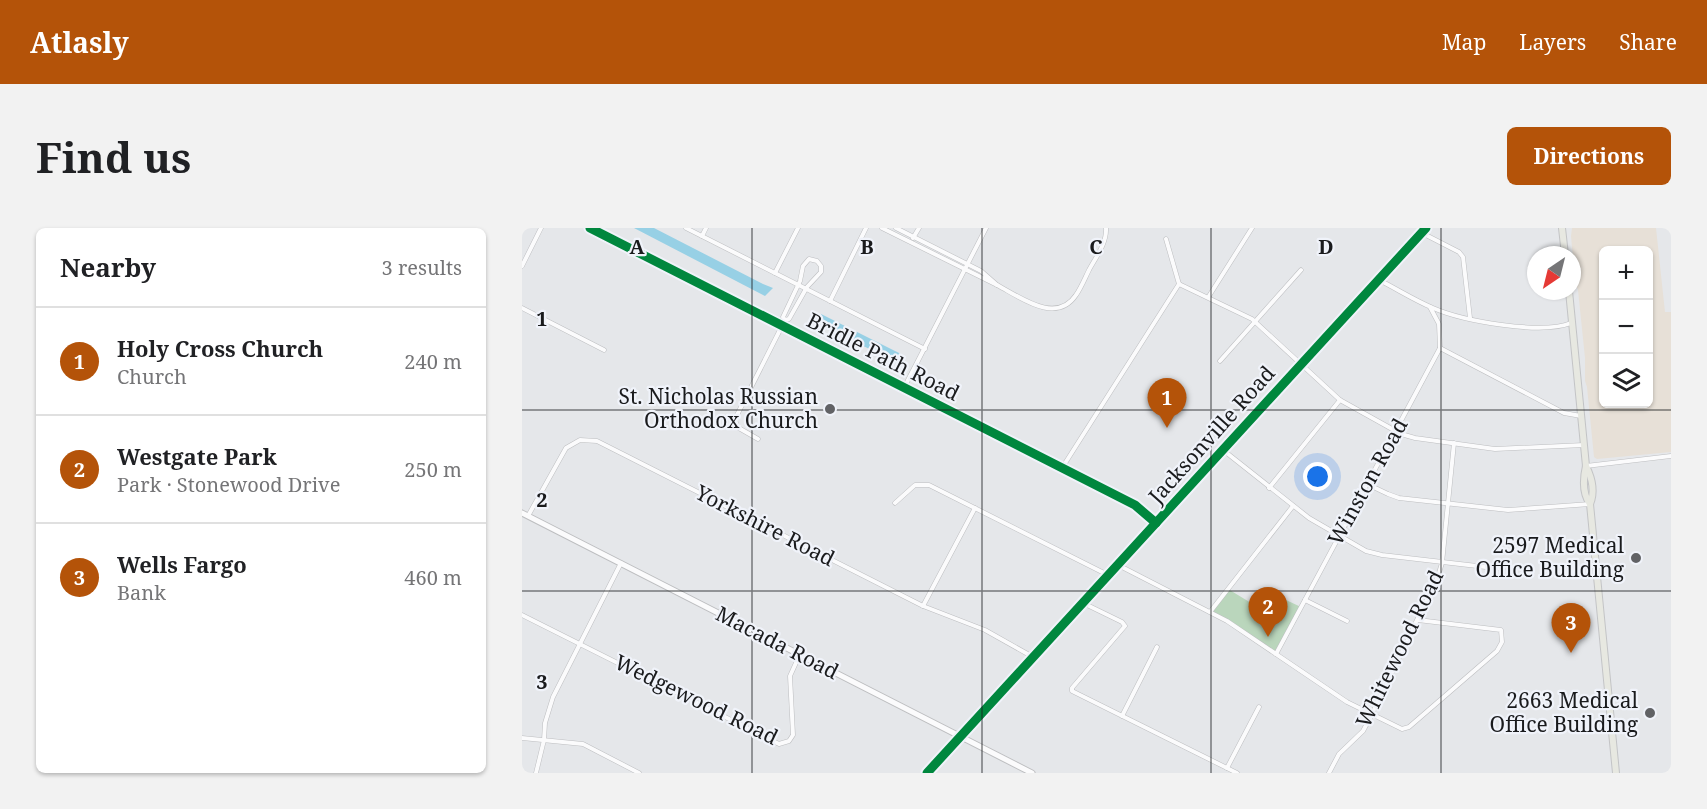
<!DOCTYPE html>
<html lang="en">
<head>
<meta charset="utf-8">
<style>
	:root { --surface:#fff; --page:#f2f2f2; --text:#202124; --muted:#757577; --line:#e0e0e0; --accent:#b45309 }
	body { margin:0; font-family:"Noto Serif",serif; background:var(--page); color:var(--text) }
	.controls { position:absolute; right:18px; top:18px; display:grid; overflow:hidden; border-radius:9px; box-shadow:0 2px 4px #0004 }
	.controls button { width:54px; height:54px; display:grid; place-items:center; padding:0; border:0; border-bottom:2px solid var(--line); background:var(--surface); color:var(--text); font:30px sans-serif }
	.compass { position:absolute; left:1005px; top:18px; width:54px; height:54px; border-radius:50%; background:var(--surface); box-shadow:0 2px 4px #0004; rotate:215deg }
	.you { position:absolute; left:796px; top:249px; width:21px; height:21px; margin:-15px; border:4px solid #fff; border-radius:50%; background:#1a73e8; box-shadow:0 0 0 9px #1a73e833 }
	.badge { display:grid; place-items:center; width:39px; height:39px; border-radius:50%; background:var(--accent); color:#fff; font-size:20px; font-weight:700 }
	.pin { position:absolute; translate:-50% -50px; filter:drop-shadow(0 2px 3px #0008) }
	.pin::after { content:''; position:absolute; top:32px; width:21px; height:18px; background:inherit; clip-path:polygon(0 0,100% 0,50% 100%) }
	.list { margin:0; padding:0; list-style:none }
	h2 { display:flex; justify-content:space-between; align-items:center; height:78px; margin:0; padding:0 24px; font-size:26px }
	h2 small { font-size:20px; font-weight:400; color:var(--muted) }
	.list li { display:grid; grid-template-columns:39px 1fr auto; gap:18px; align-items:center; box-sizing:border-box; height:108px; padding:0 24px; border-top:2px solid var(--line) }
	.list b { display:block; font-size:22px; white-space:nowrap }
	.list p { margin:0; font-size:20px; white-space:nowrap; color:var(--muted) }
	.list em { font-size:20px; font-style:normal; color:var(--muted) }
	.icon { flex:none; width:33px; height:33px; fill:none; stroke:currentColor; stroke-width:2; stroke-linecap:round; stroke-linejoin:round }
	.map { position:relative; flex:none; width:1149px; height:545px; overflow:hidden; border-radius:9px }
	header { display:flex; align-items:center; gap:36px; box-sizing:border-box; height:84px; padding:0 30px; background:var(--accent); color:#fff }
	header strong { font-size:28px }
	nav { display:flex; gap:33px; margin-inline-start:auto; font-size:21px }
	.intro { display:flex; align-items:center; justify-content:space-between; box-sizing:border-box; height:144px; padding:0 36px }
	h1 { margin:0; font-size:42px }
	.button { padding:15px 27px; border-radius:9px; background:var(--accent); color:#fff; font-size:21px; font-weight:700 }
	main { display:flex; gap:36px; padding:0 36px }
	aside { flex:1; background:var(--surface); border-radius:9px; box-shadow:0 2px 4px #0004 }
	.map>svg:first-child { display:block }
</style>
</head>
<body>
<header>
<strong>Atlasly</strong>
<nav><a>Map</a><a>Layers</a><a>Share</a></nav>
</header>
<div class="intro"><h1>Find us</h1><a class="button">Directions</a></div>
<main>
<aside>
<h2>Nearby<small>3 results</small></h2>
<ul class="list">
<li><span class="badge">1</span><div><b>Holy Cross Church</b><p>Church</p></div><em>240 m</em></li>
<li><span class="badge">2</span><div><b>Westgate Park</b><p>Park · Stonewood Drive</p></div><em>250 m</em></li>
<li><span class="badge">3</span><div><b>Wells Fargo</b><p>Bank</p></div><em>460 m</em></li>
</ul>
</aside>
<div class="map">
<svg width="1149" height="545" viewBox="0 0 1149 545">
	<rect width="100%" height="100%" fill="#e5e7ea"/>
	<path fill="#e7e0d7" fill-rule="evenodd" d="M 1050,0 L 1134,0 L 1143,84 L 1149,84 L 1149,224 L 1075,231 L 1072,229 L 1065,159 L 1063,153 L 1063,130 L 1056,62 L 1053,54 L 1049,8 ZM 1082,22 L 1126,22 L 1126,176 L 1082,176 Z"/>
	<polygon fill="#bad6bc" points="706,361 739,381 749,365 779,379 754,426 688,384"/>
	<g fill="#97d0e5">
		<polygon points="112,0 132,0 241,56 251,60 243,68"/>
		<polygon points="299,86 379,126 378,134 375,135 292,93 292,91"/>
	</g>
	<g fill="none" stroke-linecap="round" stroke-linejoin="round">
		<g stroke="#bdbec0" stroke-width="5">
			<g id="street">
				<polyline points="68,0 613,277 634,295"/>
				<polyline points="164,0 403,121"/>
				<polyline points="360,0 475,57 459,43 374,0"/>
				<polyline points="900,5 937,24 941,29 948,90"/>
				<polyline points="180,8 184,0"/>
				<polyline points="391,10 397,0"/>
				<polyline points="644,11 657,56"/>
				<polyline points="0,38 19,0"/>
				<polyline points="253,45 276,0"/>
				<path d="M 857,52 C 875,61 892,72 911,80 C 941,93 1019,107 1049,95"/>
				<polyline points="657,56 730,91 818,172 879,206 893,210 973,221 1062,217"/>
				<path d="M 475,57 C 498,69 534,97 554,67 C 559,60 563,50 567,42 C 574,29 585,15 584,0"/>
				<polyline points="687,68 730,0"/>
				<polyline points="308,73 344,0"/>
				<polyline points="0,80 82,122"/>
				<polyline points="918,120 1042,185 1059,188"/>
				<polyline points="698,133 779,42"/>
				<polyline points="382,160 464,0"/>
				<polyline points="236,211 215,199 213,191 263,92 267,91 285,59 299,44 299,38 295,33 287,31 281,38 278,53 261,89 263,92"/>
				<polyline points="701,222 787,290 844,323 860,327 981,341"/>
				<polyline points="1064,238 1149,228"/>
				<polyline points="540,240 657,56"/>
				<polyline points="845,256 866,266 877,270 986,282 1068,276"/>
				<polyline points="747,260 818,172"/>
				<polyline points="373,275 393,257 407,257 586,347"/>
				<polyline points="6,288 44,220 58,212 75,213 401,378 463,402 511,429"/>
				<polyline points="596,337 705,393 825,474 880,501 887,499 975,423 980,414 979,402 896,392"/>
				<polyline points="783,372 825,393"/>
				<polyline points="561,375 600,394 603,398 550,460 550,463 715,545"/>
				<polyline points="401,378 453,280"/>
				<polyline points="688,384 771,278"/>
				<polyline points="0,387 257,516 267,513 271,507 268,448 278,426"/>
				<polyline points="754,426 918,120 917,96 908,79"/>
				<polyline points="600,488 635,419"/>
				<polyline points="0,510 61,516 117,545"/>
				<polyline points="705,540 737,479"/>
				<polyline points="14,545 22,512 23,495 31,469 99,335"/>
				<polyline points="807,545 817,526 841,503 849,488 916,348 920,335 932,215"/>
			</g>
		</g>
		<g stroke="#bdbec0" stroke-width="7">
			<g id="secondary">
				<polyline points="0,285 510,545"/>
				<polyline points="405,545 904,0"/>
			</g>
		</g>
		<g stroke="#c3c4c6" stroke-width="8">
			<g id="primary">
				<polyline points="1040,0 1043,27"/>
				<path d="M 1047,63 L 1064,238 C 1061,251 1060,265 1068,276 L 1094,545"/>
				<path d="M 1064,238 C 1070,250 1073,264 1068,276"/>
			</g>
		</g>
		<use href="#street" stroke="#fbfbfc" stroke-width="4"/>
		<use href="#secondary" stroke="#fbfbfc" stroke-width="5"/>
		<use href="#primary" stroke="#e7e8e1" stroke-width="6"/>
		<g stroke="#f0f3fa" stroke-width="13">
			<g id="cycleway">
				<polyline points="68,0 613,277 634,295"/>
				<polyline points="405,545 904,0"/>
			</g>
		</g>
		<use href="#cycleway" stroke="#00873e" stroke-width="9"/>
	</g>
	<path fill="none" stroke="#1a1b1d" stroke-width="1.5" stroke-opacity="0.55" d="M 230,0 L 230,545M 460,0 L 460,545M 689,0 L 689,545M 919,0 L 919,545M 0,182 L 1149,182M 0,363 L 1149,363"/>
	<g fill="#616265" stroke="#f0f3fa" stroke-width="2">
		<circle cx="308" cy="181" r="6"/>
		<circle cx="1114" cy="330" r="6"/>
		<circle cx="1128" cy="485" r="6"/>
	</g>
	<g text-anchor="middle" stroke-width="4.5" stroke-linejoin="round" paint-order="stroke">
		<g font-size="21" fill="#1a1b1d" stroke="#f0f3fa">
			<text transform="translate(361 129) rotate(27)" y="7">Bridle Path Road</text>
			<text transform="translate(690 207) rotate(-48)" y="7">Jacksonville Road</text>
			<text transform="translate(846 254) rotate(-61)" y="7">Winston Road</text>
			<text transform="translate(243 298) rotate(27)" y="7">Yorkshire Road</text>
			<text transform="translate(255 415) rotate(27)" y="7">Macada Road</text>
			<text transform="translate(878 421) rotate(-64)" y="7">Whitewood Road</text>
			<text transform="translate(174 472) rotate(26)" y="7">Wedgewood Road</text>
		</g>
		<g font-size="21" fill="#1a1b1d" stroke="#f0f3fa" text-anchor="end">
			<text x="296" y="176">St. Nicholas Russian<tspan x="296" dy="24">Orthodox Church</tspan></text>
			<text x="1102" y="325">2597 Medical<tspan x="1102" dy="24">Office Building</tspan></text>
			<text x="1116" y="480">2663 Medical<tspan x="1116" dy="24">Office Building</tspan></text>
		</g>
	</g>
	<g font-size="20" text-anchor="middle" font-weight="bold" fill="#1a1b1d" stroke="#f0f3fa" stroke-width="4.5" stroke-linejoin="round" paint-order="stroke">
		<text x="115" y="26">A</text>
		<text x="345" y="26">B</text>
		<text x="574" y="26">C</text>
		<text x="804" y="26">D</text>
		<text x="20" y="98">1</text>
		<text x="20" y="279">2</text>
		<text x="20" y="461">3</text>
	</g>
</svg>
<div class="controls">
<button>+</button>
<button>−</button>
<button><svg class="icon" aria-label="layers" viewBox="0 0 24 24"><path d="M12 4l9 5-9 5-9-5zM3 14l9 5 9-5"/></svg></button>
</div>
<svg class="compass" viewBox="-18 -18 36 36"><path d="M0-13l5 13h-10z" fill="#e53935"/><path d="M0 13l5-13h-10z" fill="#757577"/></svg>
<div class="you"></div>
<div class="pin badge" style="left:645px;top:200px">1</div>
<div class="pin badge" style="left:746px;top:409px">2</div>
<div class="pin badge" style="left:1049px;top:425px">3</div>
</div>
</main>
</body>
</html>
